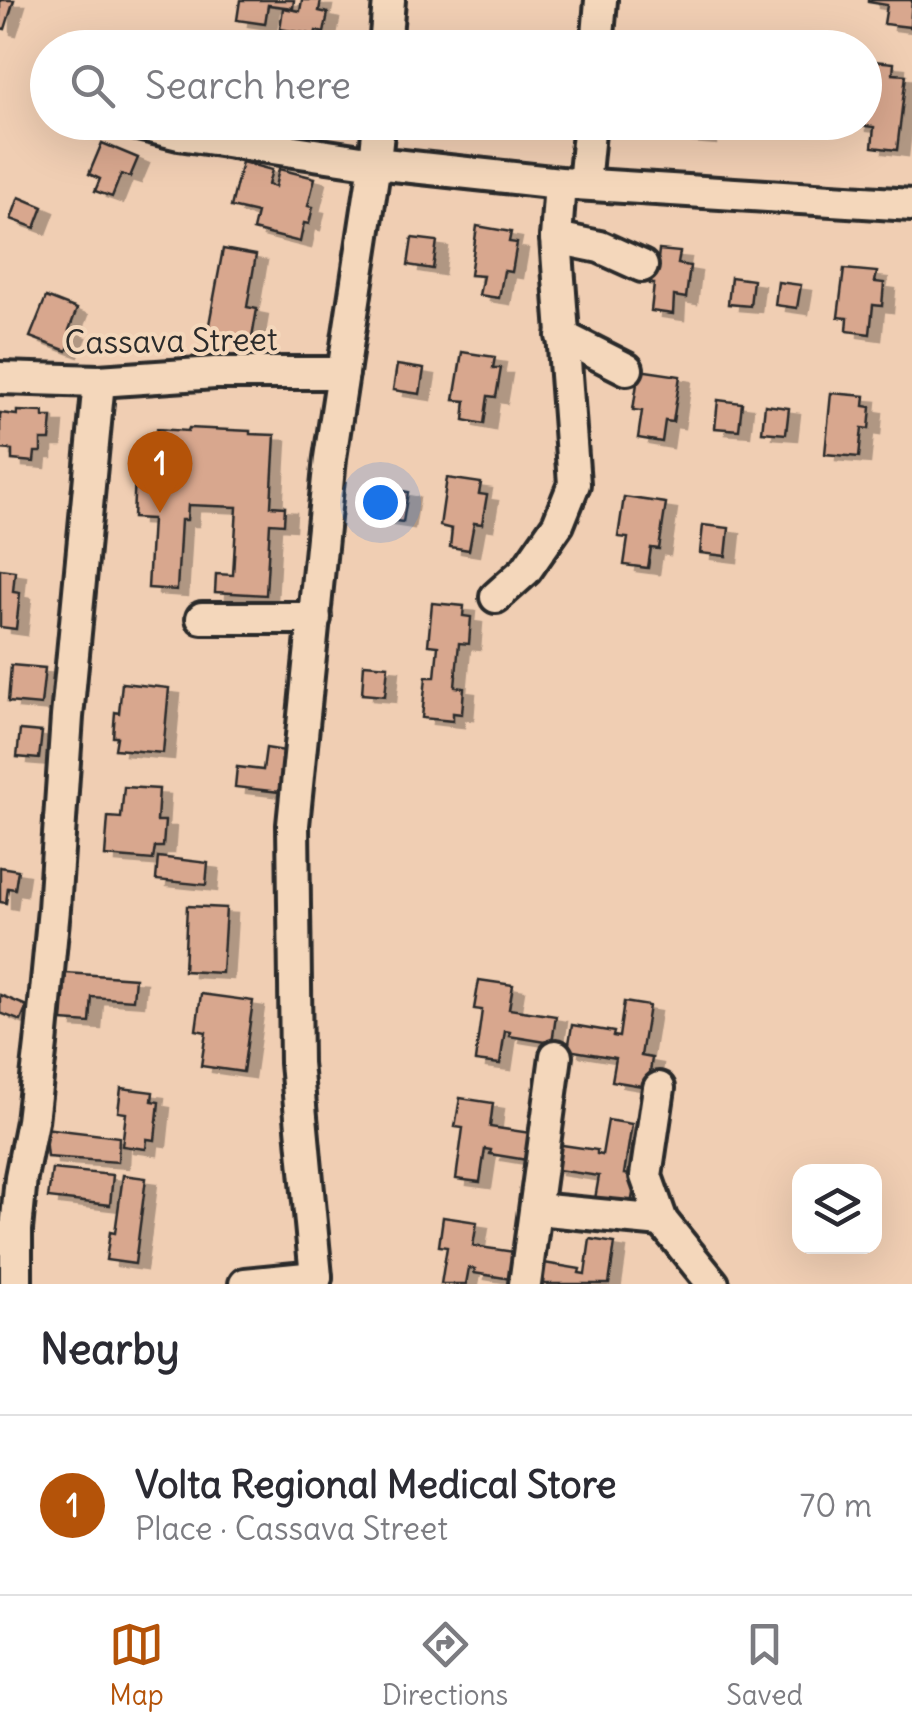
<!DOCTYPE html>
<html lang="en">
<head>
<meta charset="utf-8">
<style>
	:root { --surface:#fff; --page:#f7f7f7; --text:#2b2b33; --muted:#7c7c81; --line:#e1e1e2; --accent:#b45309 }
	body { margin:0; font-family:Delius,sans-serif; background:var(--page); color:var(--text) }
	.controls { position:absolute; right:30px; bottom:30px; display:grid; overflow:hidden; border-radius:20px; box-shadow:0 10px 40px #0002 }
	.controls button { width:90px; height:90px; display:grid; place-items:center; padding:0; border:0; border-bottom:2px solid var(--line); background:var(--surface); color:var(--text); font:50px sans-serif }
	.you { position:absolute; left:380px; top:502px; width:35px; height:35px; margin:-25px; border:8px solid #fff; border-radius:50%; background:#1a73e8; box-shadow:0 0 0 15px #1a73e833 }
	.badge { display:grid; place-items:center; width:65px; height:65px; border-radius:50%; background:var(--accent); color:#fff; font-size:32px; font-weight:700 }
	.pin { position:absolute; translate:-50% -82px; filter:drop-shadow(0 2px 5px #0008) }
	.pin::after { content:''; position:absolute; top:52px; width:35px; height:30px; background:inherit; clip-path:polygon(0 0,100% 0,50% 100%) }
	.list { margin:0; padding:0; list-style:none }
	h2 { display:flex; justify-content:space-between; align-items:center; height:130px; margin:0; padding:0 40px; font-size:42px }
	h2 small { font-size:32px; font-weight:400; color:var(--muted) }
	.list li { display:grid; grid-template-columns:65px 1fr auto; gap:30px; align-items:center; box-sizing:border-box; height:180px; padding:0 40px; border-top:2px solid var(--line) }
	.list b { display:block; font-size:38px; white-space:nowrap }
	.list p { margin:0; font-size:32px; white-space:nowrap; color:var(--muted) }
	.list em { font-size:32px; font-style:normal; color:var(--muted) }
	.icon { flex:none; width:55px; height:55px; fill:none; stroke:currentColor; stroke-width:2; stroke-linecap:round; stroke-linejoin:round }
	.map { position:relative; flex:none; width:912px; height:1284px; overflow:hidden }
	.search { position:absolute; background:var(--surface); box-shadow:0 10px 40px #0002; left:30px; right:30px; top:30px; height:110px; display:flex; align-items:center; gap:25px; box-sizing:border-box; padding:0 35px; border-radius:55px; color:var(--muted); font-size:38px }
	.sheet { height:310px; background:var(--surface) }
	nav { display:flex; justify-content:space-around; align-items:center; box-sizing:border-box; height:140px; border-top:2px solid var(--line); background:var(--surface); font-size:28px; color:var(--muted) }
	nav a { display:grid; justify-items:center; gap:5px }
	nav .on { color:var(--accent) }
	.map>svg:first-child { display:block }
</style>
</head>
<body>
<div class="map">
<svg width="912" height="1284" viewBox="0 0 912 1284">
	<defs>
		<filter id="shadow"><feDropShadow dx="11" dy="6" stdDeviation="0" flood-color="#0004"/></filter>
	</defs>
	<rect width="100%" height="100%" fill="#f0ceb3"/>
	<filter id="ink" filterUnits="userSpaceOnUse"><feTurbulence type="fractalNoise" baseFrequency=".01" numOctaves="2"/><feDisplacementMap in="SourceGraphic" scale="20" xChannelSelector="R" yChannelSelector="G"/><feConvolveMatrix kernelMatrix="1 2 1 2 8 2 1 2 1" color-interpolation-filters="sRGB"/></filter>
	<g filter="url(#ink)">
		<g fill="#d8a78e" stroke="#2b2b2b" stroke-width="2.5" filter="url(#shadow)">
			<polygon points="0,0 14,0 5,29 0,28"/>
			<polygon points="240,0 294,0 293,8 268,5 265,24 237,20"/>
			<polygon points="302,0 321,0 319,11 328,13 324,33 316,31 315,35 280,29 283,8 300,11"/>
			<polygon points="868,0 912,0 910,27 884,24 887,5 868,2"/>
			<polygon points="497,29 528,33 527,43 540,44 540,48 495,48"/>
			<polygon points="864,60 894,63 893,74 906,75 897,150 872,147 874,127 856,125 856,122 864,122"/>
			<polygon points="672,122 706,122 705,138 671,135"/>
			<polygon points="102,143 138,158 130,177 121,174 112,197 95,191 100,179 89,174"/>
			<polygon points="242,162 272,170 268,185 275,187 279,169 315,178 308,206 313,207 309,224 304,223 300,242 253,230 257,213 231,207"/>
			<polygon points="19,197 43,207 35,228 11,219"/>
			<polygon points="477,226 511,232 509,242 517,243 512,272 504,271 499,298 479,295 483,276 470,275"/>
			<polygon points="412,238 437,241 433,269 408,265"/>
			<polygon points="223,249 256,255 247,307 257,309 252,338 208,330"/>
			<polygon points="659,250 680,252 678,264 690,266 686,298 674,296 673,314 651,311 654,284 650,284 653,258 658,259"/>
			<polygon points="844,269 877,272 875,282 884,283 882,306 873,305 870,334 847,331 848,318 838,317"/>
			<polygon points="731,277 753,280 750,306 728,304"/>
			<polygon points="778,282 801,285 797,308 775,305"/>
			<polygon points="46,297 77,309 69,330 75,332 67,351 30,337"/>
			<polygon points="462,352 495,357 493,368 501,368 496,397 488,396 484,424 464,420 466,401 454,400"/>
			<polygon points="397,365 424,369 420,394 393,390"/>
			<polygon points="639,370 680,376 673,422 665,421 662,442 638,438 642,411 633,410"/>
			<polygon points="831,393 865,396 864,406 871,407 869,429 862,428 859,457 825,454"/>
			<polygon points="718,400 742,403 739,430 715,428"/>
			<polygon points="765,405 789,408 786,434 762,432"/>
			<polygon points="17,411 43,412 43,417 52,417 50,440 41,440 41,452 35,452 34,462 12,460 12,450 0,449 0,413 17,415"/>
			<polygon points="189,428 250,431 250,434 275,435 271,506 285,507 284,524 270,523 266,595 215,592 216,574 233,575 237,507 188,505 187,520 181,520 177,590 148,588 152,519 133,518 135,474 155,475 157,429 188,431"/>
			<polygon points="447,478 481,483 479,494 487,495 482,524 474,523 469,550 450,547 452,529 440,526"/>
			<polygon points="381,487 408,492 403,522 376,518"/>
			<polygon points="624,497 666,503 659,549 651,548 648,568 624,565 628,538 618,537"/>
			<polygon points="703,525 729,528 726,556 700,553"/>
			<polygon points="0,569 15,571 13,592 20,593 16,629 0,627"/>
			<polygon points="432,603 464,606 463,616 471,617 469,644 459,643 455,687 464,688 462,714 453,713 453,721 422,718 426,677 435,677 438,646 428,645"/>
			<polygon points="364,664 388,666 385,696 362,694"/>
			<polygon points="11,665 45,668 41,705 8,702"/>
			<polygon points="122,683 169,688 163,753 115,749 117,737 113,737 115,712 119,713"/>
			<polygon points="20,730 42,732 39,759 17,757"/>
			<polygon points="266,748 285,751 280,792 235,787 237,767 263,770"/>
			<polygon points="124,787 159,789 157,821 165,821 163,847 155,847 153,860 105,856 108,817 121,818"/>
			<polygon points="158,857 208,863 206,885 156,880"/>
			<polygon points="0,867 18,870 15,889 8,888 6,903 0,902"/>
			<polygon points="187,906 226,908 222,973 184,971"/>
			<polygon points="66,973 135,978 133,1000 92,997 90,1023 62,1021"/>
			<polygon points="479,980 513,985 509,1009 556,1016 552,1043 509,1036 510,1032 505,1031 500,1064 475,1061 482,1010 474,1009"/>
			<polygon points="201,994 253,1001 243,1072 201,1066 206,1032 196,1030"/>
			<polygon points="0,995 27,1006 21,1021 0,1013"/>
			<polygon points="624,1002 649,1006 641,1056 652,1058 648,1087 612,1081 616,1058 568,1050 572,1025 614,1032 613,1036 619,1037"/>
			<polygon points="121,1088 153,1092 152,1101 159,1102 155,1140 147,1139 146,1149 122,1146 126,1113 118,1112"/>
			<polygon points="460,1098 493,1103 490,1127 537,1134 533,1161 490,1154 491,1150 485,1149 480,1182 456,1179 463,1128 455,1127"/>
			<polygon points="608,1120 632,1124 624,1174 636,1176 631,1205 595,1199 599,1176 551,1169 555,1144 597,1150 597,1154 602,1155"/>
			<polygon points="44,1128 119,1137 118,1162 47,1157"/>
			<polygon points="52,1169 113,1175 110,1205 48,1198"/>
			<polygon points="123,1175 146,1178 135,1264 106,1260 110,1232 115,1233"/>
			<polygon points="443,1217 477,1222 473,1246 521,1253 517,1280 474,1273 475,1269 469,1268 466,1284 441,1284 447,1247 439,1246"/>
			<polygon points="590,1239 615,1243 609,1284 535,1284 538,1262 580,1269 579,1273 585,1274"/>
		</g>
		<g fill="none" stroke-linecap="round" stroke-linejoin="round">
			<g stroke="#2b2b2b" stroke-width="38">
				<g id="minor">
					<polyline points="385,48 389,0"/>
					<polyline points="597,48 601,0"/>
					<polyline points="130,122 179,134 375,163 330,458 293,825 296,1063 316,1277 314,1284"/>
					<polyline points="379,122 375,163 560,183 912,205"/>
					<polyline points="584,184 590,122"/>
					<polyline points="556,238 600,247 642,266"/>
					<polyline points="562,336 627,369"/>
					<polyline points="0,378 99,381 215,373 343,373"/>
					<polyline points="496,597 526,570 558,524 574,484 556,238 560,183"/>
					<polyline points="202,618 315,618"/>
					<polyline points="659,1088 646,1176 662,1221 713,1284"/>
					<polyline points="536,1209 662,1221"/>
					<polyline points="16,1284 16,1230 21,1177 32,1121 41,1044 54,909 67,717 99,381"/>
					<polyline points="245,1284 316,1277"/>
					<polyline points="525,1284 556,1056"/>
				</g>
			</g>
			<use href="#minor" stroke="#f4d7bb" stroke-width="30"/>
		</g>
	</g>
	<g text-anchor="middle" stroke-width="8" stroke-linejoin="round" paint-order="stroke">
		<g font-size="32" fill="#2b2b2b" stroke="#f4d7bb">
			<text transform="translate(171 341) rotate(-1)" y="11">Cassava Street</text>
		</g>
	</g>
</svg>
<div class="controls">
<button><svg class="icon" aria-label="layers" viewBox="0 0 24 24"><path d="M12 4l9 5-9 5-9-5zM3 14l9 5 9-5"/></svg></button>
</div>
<div class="you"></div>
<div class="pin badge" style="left:160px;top:513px">1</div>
<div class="search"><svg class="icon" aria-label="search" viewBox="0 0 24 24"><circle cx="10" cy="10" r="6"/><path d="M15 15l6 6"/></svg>Search here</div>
</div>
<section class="sheet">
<h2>Nearby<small></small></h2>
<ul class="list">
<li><span class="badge">1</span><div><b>Volta Regional Medical Store</b><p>Place · Cassava Street</p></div><em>70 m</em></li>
</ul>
</section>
<nav>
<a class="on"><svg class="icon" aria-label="map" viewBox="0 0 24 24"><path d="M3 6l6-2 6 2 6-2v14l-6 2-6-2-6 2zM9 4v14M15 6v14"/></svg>Map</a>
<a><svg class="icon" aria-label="directions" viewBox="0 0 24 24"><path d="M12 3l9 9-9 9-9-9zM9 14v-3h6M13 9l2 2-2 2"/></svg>Directions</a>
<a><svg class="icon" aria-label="saved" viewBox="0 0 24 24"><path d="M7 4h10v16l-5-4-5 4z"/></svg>Saved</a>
</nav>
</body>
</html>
